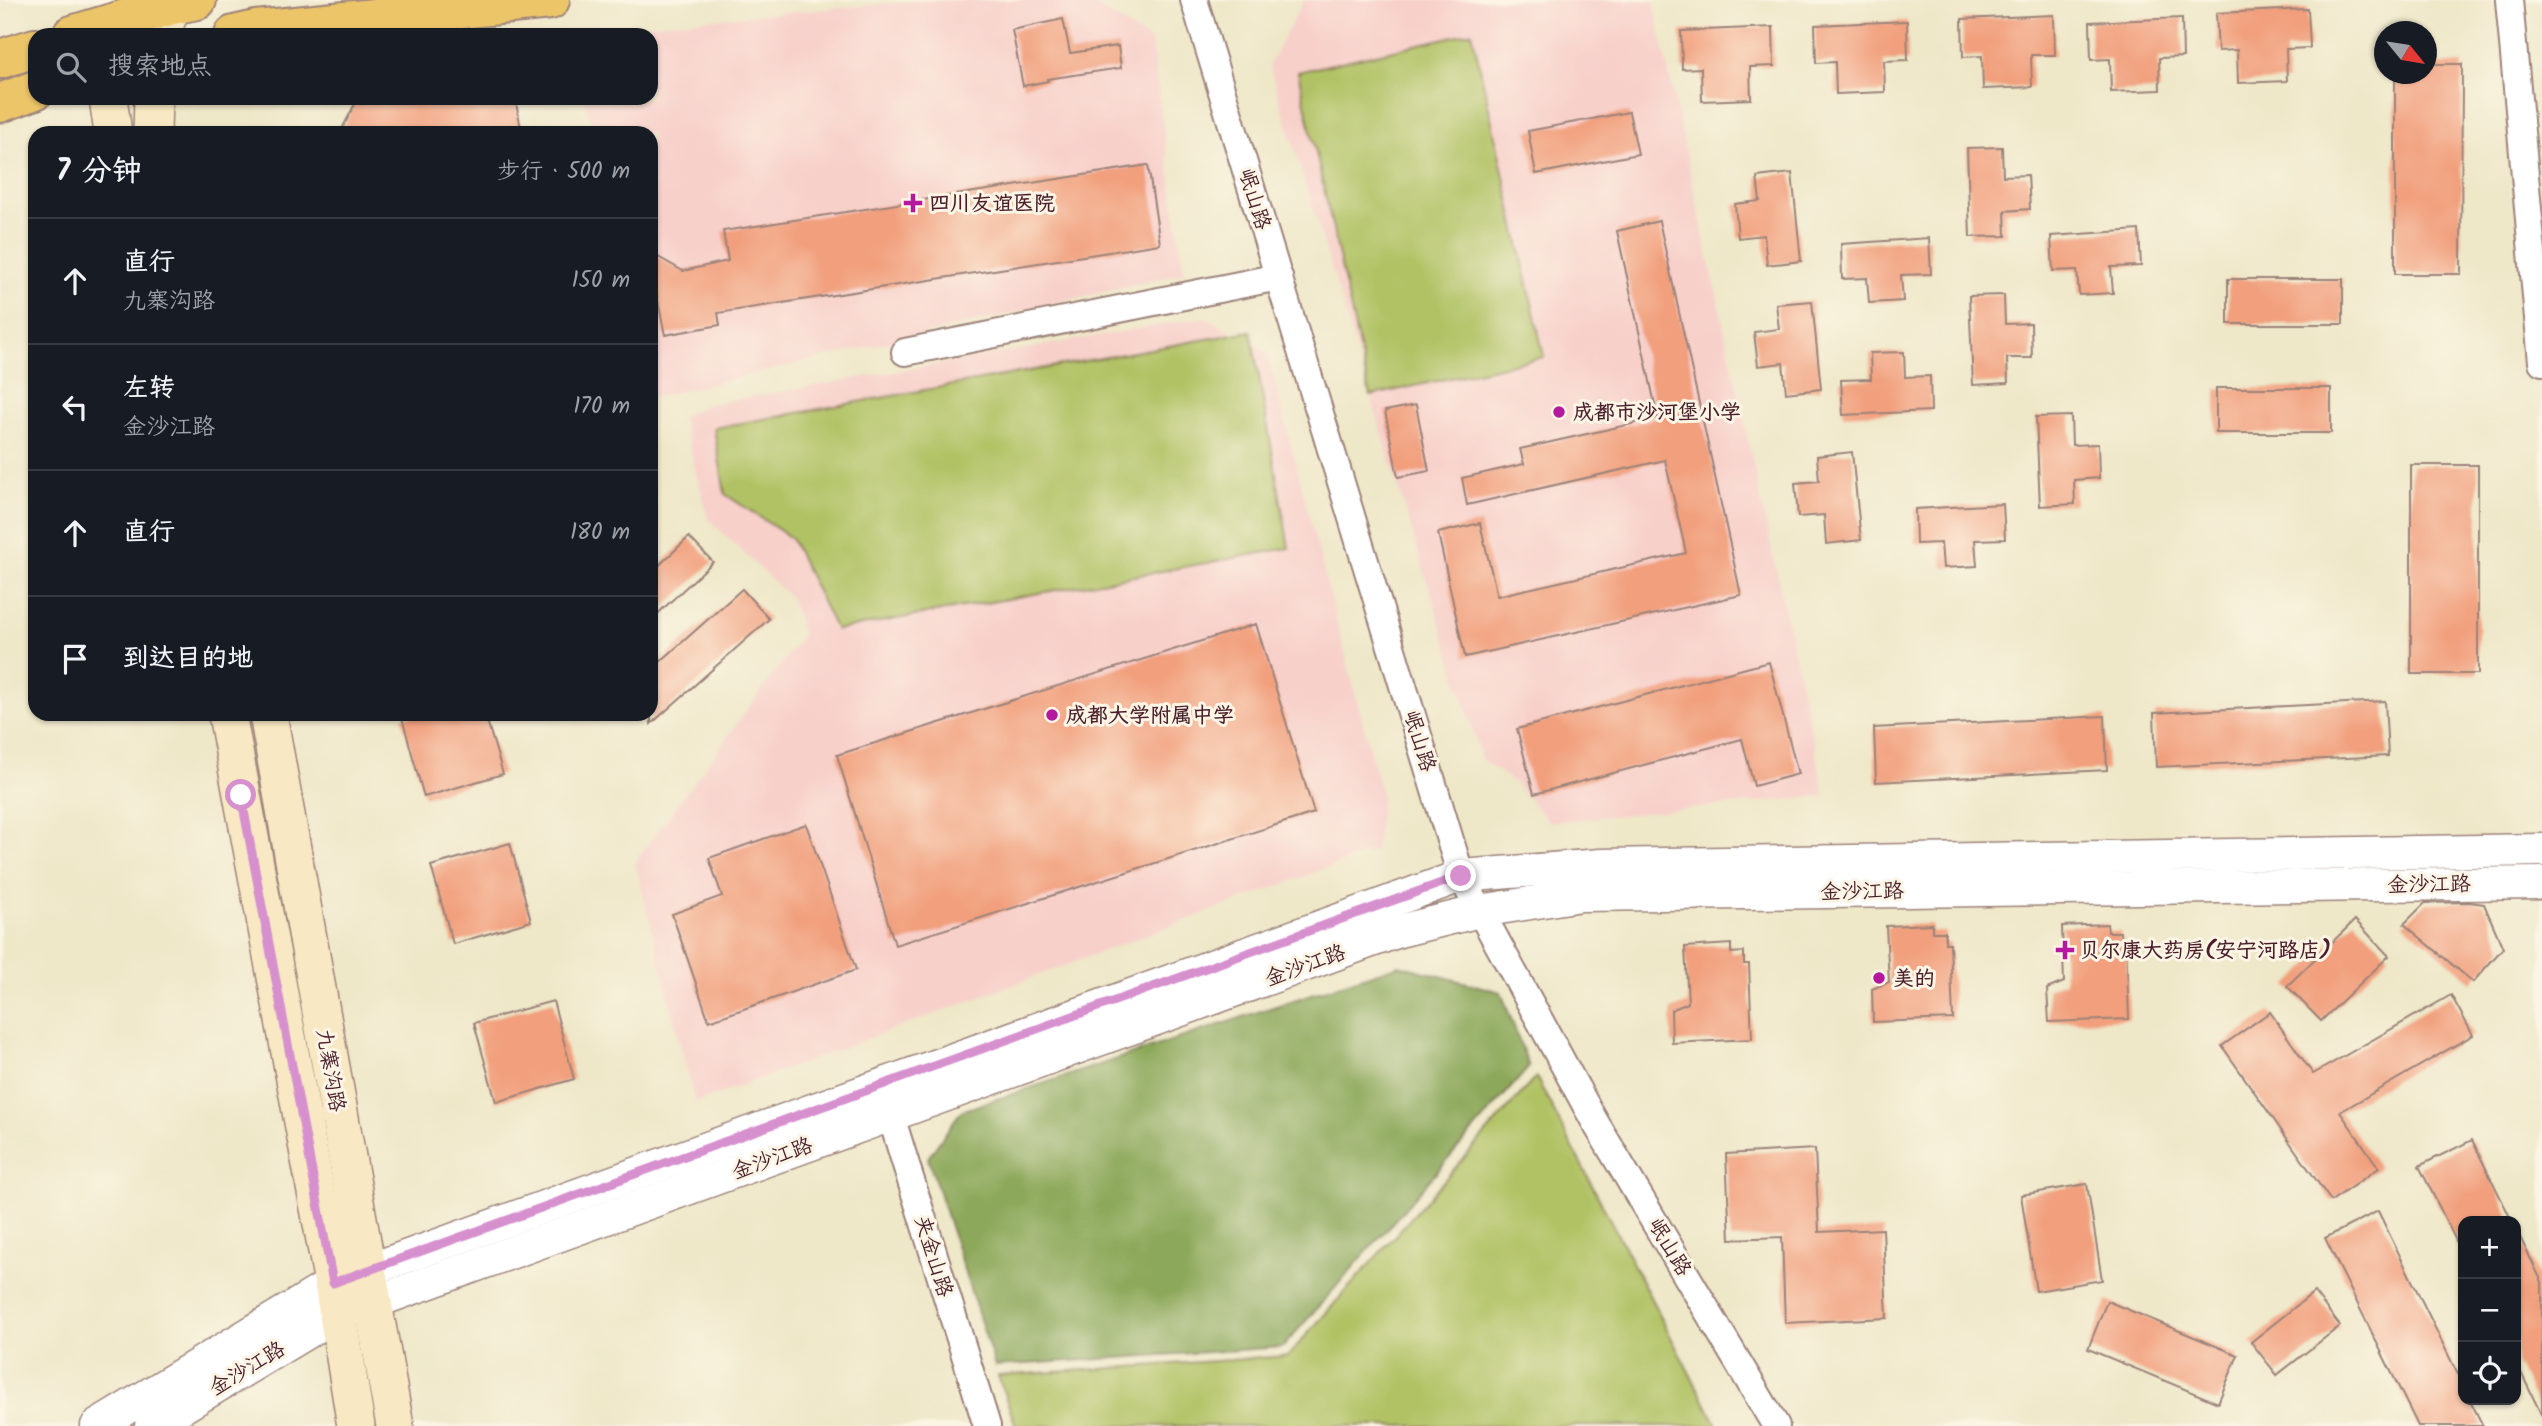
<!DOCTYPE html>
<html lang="zh">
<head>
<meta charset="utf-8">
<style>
	:root { --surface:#171b24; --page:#242831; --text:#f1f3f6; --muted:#9ea1a6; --line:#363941 }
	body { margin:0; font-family:Kalam,"LXGW WenKai TC",sans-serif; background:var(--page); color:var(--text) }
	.controls { position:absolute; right:21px; bottom:21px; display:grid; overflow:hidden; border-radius:14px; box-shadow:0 2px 5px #0004 }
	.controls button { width:63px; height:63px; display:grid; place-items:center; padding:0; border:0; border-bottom:2px solid var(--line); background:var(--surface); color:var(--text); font:35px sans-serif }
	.compass { position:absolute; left:2374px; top:21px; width:63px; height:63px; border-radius:50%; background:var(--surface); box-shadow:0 2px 5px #0004; rotate:120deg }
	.stop { position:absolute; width:21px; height:21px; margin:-16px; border:5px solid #d690ce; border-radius:50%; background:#fff }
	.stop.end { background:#d690ce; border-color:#fff; box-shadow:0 2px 7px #0008 }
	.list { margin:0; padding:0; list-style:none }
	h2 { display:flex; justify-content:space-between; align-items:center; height:91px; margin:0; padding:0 28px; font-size:30px }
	h2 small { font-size:23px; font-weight:400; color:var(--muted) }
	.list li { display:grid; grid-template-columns:46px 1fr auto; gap:21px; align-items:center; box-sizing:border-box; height:126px; padding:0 28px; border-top:2px solid var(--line) }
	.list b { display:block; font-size:26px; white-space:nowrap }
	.list p { margin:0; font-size:23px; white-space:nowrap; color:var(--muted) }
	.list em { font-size:23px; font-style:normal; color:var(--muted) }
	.icon { flex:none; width:38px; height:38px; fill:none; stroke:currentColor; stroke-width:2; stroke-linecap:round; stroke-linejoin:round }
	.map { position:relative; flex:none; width:2542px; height:1426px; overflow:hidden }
	.search { position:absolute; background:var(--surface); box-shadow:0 2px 5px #0004; left:28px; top:28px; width:630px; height:77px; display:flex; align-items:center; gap:18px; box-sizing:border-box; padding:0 24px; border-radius:21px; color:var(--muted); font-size:26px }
	.panel { position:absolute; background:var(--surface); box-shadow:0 2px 5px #0004; left:28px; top:126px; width:630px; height:595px; border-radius:21px }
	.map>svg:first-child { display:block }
</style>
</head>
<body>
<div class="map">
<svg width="2542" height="1426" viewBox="0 0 2542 1426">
	<rect width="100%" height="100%" fill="#fcf5e5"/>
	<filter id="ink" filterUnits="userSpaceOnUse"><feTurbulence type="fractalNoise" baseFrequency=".0143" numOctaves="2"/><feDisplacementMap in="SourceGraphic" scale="14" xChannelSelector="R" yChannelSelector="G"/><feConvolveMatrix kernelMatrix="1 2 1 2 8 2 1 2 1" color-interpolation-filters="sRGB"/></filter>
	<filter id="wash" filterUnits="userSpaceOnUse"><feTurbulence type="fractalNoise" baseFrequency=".00686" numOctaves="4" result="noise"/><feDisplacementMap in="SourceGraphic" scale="28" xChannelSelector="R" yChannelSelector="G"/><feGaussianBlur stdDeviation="1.57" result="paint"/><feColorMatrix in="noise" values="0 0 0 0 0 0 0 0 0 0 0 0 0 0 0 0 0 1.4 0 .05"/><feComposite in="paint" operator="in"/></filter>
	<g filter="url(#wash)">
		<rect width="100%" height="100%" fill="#eee7c8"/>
		<g fill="#f7d0ca">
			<polygon points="931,0 1088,0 1151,41 1184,273 651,398 651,133 595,133 583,98 651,98 651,35 563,35 562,32"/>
			<polygon points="1304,0 1653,0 1825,796 1549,822 1515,783 1482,760 1269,65"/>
			<polygon points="1206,317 1267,352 1382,797 1375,850 695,1103 635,862 803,634 790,597 708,519 682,417 705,405"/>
		</g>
		<g fill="#b1c265" stroke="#7e7048" stroke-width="2">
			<polygon points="1472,32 1544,357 1370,396 1298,72"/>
			<polygon points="1251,331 1289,548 836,630 791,538 725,494 714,428"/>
			<polygon points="1536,1077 1717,1426 1016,1426 998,1376 1288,1356"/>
		</g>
		<polygon fill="#8ca85a" stroke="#6b6442" stroke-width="2" points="1399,965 1501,992 1529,1067 1283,1347 995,1366 928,1158 961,1111"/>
		<g id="blocks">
			<g fill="#f19f7b">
				<polygon points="2308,9 2310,48 2286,49 2287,81 2238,83 2237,50 2218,51 2216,13"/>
				<polygon points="2054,15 2055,55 2031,55 2032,87 1983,89 1982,56 1963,57 1962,19"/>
				<polygon points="2182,18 2183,57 2159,58 2160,90 2111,92 2110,59 2091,60 2090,22"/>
				<polygon points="1063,19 1070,53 1118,46 1121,68 1047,79 1048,81 1023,86 1012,30"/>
				<polygon points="1907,21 1908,60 1884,61 1885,92 1836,94 1835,62 1816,63 1815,25"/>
				<polygon points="1773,27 1774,66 1750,67 1751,99 1702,101 1701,68 1682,69 1681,31"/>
				<polygon points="2426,64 2462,64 2461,274 2395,274 2395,74 2426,74"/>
				<polygon points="358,98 515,98 522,133 340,133"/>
				<polygon points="1629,112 1638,154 1536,174 1528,131"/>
				<polygon points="2002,147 2003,176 2028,175 2030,209 2005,211 2006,236 1970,237 1967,148"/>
				<polygon points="1148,165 1160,244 718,313 720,325 665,335 651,267 651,253 683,271 728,261 723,231"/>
				<polygon points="1792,173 1801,261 1767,265 1764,235 1738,238 1735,204 1760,201 1757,177"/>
				<polygon points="1659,221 1741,595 1465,657 1438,533 1480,523 1497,596 1686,553 1665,460 1467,505 1462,478 1524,464 1520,449 1658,418 1617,231"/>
				<polygon points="2139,230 2141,266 2111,267 2113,293 2079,295 2077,270 2053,271 2051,236"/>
				<polygon points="1929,238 1931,274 1901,275 1903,301 1869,303 1867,278 1842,279 1841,244"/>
				<rect x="2228" y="279" width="115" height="45"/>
				<polygon points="2004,295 2005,324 2031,323 2032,358 2007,358 2008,383 1973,385 1969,296"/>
				<polygon points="1812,301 1821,389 1786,393 1783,363 1758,366 1754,332 1779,329 1776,304"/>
				<polygon points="1904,352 1905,377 1930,376 1931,411 1843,415 1841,380 1871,379 1870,353"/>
				<rect x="2216" y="388" width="115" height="45"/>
				<polygon points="1416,405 1429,471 1398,477 1385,411"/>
				<polygon points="2071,416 2072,445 2098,444 2099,478 2074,480 2075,504 2040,506 2036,417"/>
				<polygon points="1852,452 1861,540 1826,544 1824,515 1798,517 1795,483 1819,481 1817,456"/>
				<rect x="2411" y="465" width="67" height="209"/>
				<polygon points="2003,504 2005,539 1975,540 1977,566 1943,568 1941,543 1916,544 1915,509"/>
				<polygon points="689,537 713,562 651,620 651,573"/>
				<polygon points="742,589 769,619 651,724 651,670"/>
				<polygon points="1256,624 1314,813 895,945 837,755"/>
				<polygon points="1769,662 1798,774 1754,786 1742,739 1534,794 1517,729"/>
				<polygon points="2385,701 2388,756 2156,767 2154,713"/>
				<polygon points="417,714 485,714 503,774 424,797 402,718"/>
				<polygon points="2105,716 2107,770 1876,782 1874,728"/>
				<polygon points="806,824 856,970 709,1021 672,914 722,896 709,858"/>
				<polygon points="510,843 531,921 453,944 431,866"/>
				<polygon points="2469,902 2484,904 2503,948 2473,982 2404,924 2425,903"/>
				<polygon points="2355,920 2389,956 2321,1021 2287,986"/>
				<polygon points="1932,924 1932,932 1945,932 1945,943 1950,943 1953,1019 1873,1022 1872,989 1889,982 1886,926"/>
				<polygon points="2107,924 2108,932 2120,932 2121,944 2126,943 2129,1019 2049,1022 2047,989 2064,982 2062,926"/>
				<polygon points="1731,944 1731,953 1744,952 1744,964 1749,964 1752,1039 1672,1043 1671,1010 1688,1003 1685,947"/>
				<polygon points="2451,995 2473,1035 2340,1112 2379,1168 2331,1201 2222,1046 2270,1012 2313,1074"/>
				<polygon points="553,1001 574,1079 496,1102 474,1023"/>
				<polygon points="2472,1140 2512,1221 2463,1221 2463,1255 2419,1166"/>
				<polygon points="1815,1149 1819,1232 1883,1229 1887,1318 1785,1323 1782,1237 1730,1239 1726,1154"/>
				<polygon points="2087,1184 2102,1280 2036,1291 2021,1195"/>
				<polygon points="2378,1211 2463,1385 2463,1400 2470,1400 2483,1426 2418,1426 2325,1238"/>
				<polygon points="2516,1229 2542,1282 2542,1416 2516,1362"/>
				<polygon points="2314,1292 2340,1326 2277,1375 2251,1342"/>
				<polygon points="2107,1301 2238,1355 2218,1403 2088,1349"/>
			</g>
		</g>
	</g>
	<g filter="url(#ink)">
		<use href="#blocks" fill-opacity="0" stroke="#9c837a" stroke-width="2"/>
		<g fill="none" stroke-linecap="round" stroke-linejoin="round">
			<g stroke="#9c837a" stroke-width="30">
				<g id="minor">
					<polyline points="1194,0 1461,876 1595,1122 1776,1426"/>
					<polyline points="2509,0 2542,362"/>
					<polyline points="905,352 1279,277"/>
					<polyline points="885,1097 987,1426"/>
				</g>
			</g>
			<g stroke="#9c837a" stroke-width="35">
				<g id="tertiary">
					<polyline points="97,1426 333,1283 1461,876 1601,865 2542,850"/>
					<polyline points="151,1426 337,1314 372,1303 1399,931 1480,911 1581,895 2542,883"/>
				</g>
			</g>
			<g stroke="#9c837a" stroke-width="40">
				<g id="secondary">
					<polyline points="161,35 174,0"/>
					<polyline points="108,98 113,133"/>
					<polyline points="152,133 153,98"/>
					<polyline points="227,714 333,1283 356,1426"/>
					<polyline points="268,714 395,1426"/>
				</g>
			</g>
			<g stroke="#9c837a" stroke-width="42">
				<g id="primary">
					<polyline points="72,35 172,5 197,0"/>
					<polyline points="234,35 256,30 550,0"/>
					<polyline points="0,59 35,48"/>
					<polyline points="0,103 35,90"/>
				</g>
			</g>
			<use href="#minor" stroke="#fff" stroke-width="26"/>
			<use href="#tertiary" stroke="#fff" stroke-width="32"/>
			<use href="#secondary" stroke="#f8e8c3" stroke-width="37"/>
			<use href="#primary" stroke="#edc569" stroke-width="38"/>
		</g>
	</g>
	<g fill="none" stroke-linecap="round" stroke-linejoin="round" filter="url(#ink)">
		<polyline stroke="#d690ce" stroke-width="9" points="241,795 333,1283 1461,876"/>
	</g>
	<g fill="#b5179e" stroke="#fcf5e5" stroke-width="2.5">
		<path d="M909.5 192.5h7v7h7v7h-7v7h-7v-7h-7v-7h7z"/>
		<circle cx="1559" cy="412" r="7"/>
		<circle cx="1052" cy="715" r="7"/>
		<path d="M2061.5 939.5h7v7h7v7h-7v7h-7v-7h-7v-7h7z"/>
		<circle cx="1879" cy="978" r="7"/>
	</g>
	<g text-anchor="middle" stroke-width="6" stroke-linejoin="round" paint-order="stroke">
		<g font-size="21" fill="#4a1f2b" stroke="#fcf5e5">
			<text transform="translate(1255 199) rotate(73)" y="7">岷山路</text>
			<text transform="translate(1420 741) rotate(73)" y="7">岷山路</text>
			<text transform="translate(2429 884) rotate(-1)" y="7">金沙江路</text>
			<text transform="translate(1862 891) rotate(-1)" y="7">金沙江路</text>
			<text transform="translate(1305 965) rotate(-20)" y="7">金沙江路</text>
			<text transform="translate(331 1070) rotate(80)" y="7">九寨沟路</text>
			<text transform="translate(772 1158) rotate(-20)" y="7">金沙江路</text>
			<text transform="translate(1670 1247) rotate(59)" y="7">岷山路</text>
			<text transform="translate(934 1256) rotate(73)" y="7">夹金山路</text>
			<text transform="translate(247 1368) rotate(-31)" y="7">金沙江路</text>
		</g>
		<g font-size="21" font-weight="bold" fill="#4a1f2b" stroke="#fcf5e5" text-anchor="start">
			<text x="929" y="210">四川友谊医院</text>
			<text x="1573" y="419">成都市沙河堡小学</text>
			<text x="1066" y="722">成都大学附属中学</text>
			<text x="2079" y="957">贝尔康大药房(安宁河路店)</text>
			<text x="1893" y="985">美的</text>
		</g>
	</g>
</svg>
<div class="controls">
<button>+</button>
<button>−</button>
<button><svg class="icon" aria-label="locate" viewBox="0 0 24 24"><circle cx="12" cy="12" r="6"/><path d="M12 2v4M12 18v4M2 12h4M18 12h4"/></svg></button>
</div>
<svg class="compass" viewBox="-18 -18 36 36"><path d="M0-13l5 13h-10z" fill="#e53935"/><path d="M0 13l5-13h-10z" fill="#9ea1a6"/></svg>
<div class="stop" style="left:241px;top:795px"></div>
<div class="stop end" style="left:1461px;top:876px"></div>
<div class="search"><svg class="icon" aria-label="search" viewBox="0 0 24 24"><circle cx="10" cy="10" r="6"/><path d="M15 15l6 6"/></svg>搜索地点</div>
<section class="panel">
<h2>7 分钟<small>步行 · 500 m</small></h2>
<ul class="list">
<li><svg class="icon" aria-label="ahead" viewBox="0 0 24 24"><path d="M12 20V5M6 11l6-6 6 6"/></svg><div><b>直行</b><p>九寨沟路</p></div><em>150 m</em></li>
<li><svg class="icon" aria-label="left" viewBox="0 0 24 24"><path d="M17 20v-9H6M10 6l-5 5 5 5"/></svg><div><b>左转</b><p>金沙江路</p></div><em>170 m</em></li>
<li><svg class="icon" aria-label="ahead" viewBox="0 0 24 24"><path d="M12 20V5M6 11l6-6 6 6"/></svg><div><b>直行</b></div><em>180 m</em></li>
<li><svg class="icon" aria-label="arrive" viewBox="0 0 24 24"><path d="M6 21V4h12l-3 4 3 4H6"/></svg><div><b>到达目的地</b></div></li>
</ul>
</section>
</div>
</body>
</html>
